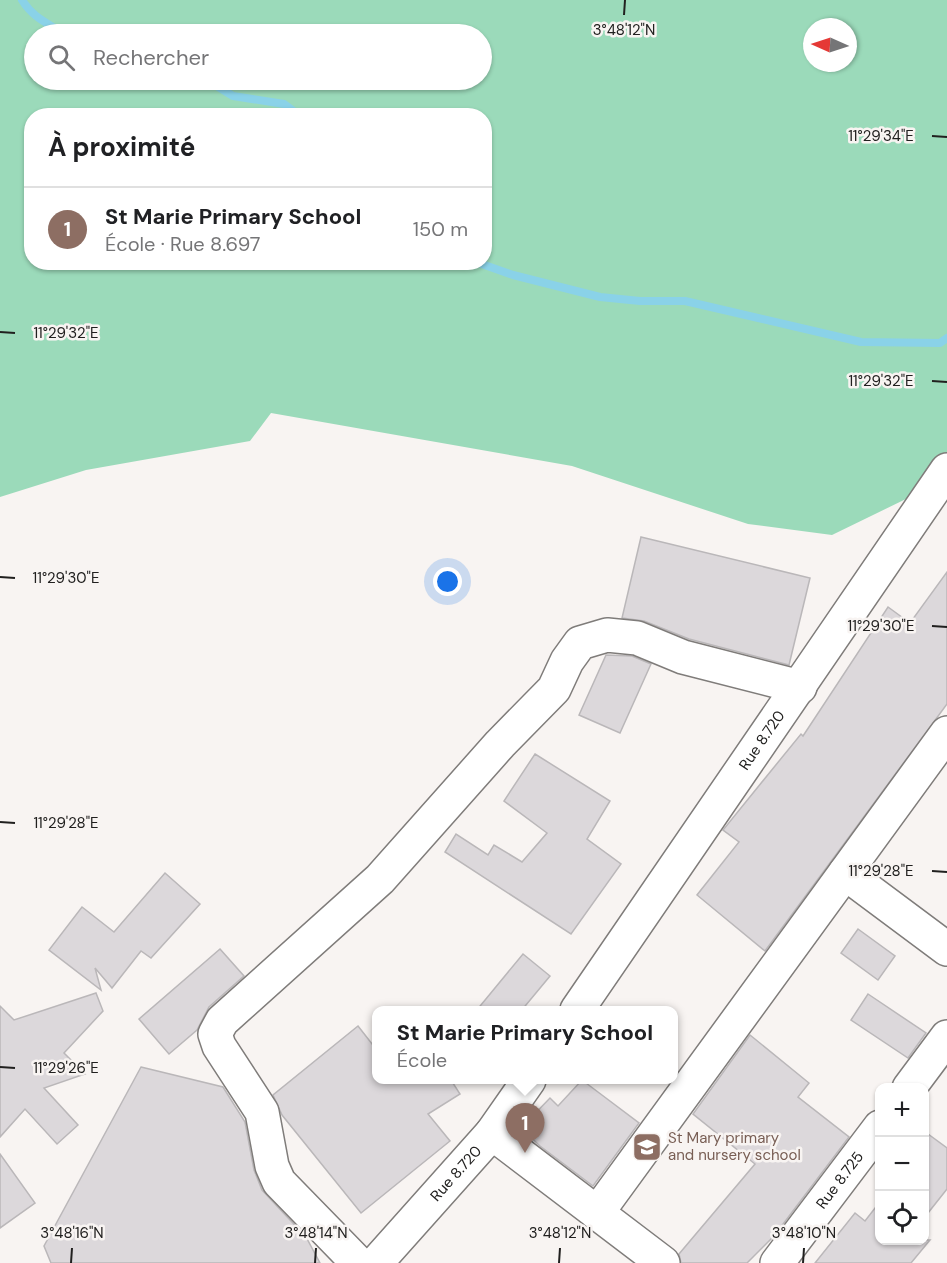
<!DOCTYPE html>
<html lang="fr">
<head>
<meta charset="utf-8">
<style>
	:root { --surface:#fff; --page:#f6f6f6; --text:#202124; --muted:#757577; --line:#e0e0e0; --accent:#1a73e8 }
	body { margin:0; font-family:"DM Sans",sans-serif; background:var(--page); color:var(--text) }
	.controls { position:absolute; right:18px; bottom:18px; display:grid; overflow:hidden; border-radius:12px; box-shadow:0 2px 4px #0004 }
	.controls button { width:54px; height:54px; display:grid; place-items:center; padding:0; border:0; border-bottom:2px solid var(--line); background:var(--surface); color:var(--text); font:30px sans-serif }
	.compass { position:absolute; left:803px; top:18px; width:54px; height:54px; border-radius:50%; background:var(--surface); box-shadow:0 2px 4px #0004; rotate:273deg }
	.you { position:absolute; left:448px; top:582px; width:21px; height:21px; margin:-15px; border:4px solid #fff; border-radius:50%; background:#1a73e8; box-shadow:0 0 0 9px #1a73e833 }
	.badge { display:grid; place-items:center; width:39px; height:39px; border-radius:50%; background:var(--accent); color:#fff; font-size:20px; font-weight:700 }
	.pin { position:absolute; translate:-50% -50px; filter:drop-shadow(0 2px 3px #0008) }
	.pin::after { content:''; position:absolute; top:32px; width:21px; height:18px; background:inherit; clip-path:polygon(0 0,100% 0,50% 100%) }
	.popup { position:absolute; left:372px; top:1006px; width:306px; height:78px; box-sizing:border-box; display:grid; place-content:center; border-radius:12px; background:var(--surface); filter:drop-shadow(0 2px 4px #0005); font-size:20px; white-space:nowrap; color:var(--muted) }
	.popup b { font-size:22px; color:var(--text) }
	.popup::after { content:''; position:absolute; left:50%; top:100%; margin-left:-12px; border:12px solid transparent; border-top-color:var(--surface) }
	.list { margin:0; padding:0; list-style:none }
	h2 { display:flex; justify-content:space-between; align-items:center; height:78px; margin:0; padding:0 24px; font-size:26px }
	h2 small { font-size:20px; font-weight:400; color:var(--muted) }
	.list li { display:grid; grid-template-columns:39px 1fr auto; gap:18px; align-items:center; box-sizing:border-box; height:84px; padding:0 24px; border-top:2px solid var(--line) }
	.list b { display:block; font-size:22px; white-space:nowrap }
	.list p { margin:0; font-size:20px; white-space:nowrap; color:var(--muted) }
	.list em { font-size:20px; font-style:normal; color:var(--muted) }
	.icon { flex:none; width:33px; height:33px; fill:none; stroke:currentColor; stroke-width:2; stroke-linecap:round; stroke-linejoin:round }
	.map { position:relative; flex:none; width:947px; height:1263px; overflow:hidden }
	.search { position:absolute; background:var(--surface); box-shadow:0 2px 4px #0004; left:24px; top:24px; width:468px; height:66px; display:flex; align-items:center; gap:15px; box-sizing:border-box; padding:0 21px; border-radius:33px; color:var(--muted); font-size:22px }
	.panel { position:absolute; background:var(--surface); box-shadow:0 2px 4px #0004; left:24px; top:108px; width:468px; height:162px; border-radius:24px }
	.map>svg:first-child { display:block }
</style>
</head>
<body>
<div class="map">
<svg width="947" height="1263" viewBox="0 0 947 1263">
	<rect width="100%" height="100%" fill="#f8f4f2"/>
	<path fill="#9bdaba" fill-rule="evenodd" d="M 0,0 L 947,0 L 947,479 L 832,535 L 748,524 L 572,466 L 271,413 L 250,441 L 86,470 L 0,497 ZM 812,27 L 848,27 L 848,63 L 812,63 ZM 34,34 L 482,34 L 482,80 L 34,80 ZM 32,116 L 484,116 L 484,262 L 32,262 Z"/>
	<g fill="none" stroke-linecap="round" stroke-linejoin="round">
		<g stroke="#8ad2e8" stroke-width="8">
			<path d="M 22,0 C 33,18 48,23 64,34"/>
			<polyline points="207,80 233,96 284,104 300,116"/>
			<polyline points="476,262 513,275 600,297 640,301 685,301 861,342 940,343 947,338"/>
		</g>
	</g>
	<g fill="#dcd8db" stroke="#bab7b9" stroke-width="1.5">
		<polygon points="641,537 810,578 789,665 689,639 644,621 622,618"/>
		<polygon points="947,572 947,704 765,951 697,895 739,842 723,830 801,734 803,736 888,607 910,623"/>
		<polygon points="606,655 632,656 651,664 620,733 579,715"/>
		<polygon points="535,754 610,801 587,839 621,864 571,934 445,852 456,834 488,855 494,845 522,862 547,833 504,801"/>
		<polygon points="165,873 200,904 151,958 141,951 112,988 95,968 101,990 49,950 82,907 114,932"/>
		<polygon points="858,929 895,956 878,980 841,953"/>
		<polygon points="220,949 244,976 209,1007 197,1030 169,1054 139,1019"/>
		<polygon points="523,954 550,976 521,1011 476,1011"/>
		<polygon points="96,993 103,1011 64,1053 85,1074 44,1088 78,1125 57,1144 25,1109 0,1137 0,1006 14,1020"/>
		<polygon points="868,994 926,1033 908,1058 851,1020"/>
		<polygon points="358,1026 376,1049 376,1080 451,1080 460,1094 428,1114 450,1141 361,1213 282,1115 273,1095"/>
		<polygon points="750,1035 809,1083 798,1097 849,1137 774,1236 747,1263 681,1263 679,1254 755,1164 693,1114"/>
		<polygon points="141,1067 223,1087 245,1122 254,1170 262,1190 306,1237 320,1263 51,1263 44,1246"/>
		<polygon points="582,1080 639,1123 593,1186 540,1146 521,1128 550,1098 558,1106"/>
		<polygon points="924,1131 947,1148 947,1189 924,1218"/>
		<polygon points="0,1154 35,1203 0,1228"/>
		<polygon points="879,1203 879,1240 930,1240 911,1263 815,1263 855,1213 865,1221"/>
	</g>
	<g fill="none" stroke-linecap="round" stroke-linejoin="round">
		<g stroke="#7f7c7a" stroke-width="36">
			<g id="minor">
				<polyline points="845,873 947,949"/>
				<polyline points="909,1088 947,1037"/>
				<polyline points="492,1133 663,1263"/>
				<polyline points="597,1213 947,733"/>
				<polyline points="358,1263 279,1182 272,1166 262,1112 219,1046 215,1034 222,1021 380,879 500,744 554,689 567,661 580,643 607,635 637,638 683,657 800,687"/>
				<path id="s1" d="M 777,1263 L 880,1127"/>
			</g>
		</g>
		<g stroke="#7f7c7a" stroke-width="36">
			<g id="major">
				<path id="s2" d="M 577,1010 L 947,470"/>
				<path id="s3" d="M 376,1263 L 492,1133 L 529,1080"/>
			</g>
		</g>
		<use href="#minor" stroke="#fff" stroke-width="33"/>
		<use href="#major" stroke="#fff" stroke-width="33"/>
	</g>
	<path fill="none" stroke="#21201f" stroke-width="2" d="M 624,15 L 625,0M 932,136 L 947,137M 0,332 L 15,333M 932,381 L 947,382M 0,577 L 15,578M 932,626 L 947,627M 0,822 L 15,823M 932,871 L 947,872M 0,1067 L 15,1068M 71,1263 L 72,1248M 315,1263 L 316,1248M 559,1263 L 560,1248M 803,1263 L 804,1248"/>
	<defs>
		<g id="school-square" transform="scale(1.5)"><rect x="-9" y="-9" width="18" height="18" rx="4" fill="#8d6e63" stroke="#f8f4f2"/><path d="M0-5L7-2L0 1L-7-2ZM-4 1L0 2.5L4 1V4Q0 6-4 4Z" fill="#fff"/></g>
	</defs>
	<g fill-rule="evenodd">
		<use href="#school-square" x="647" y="1147"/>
	</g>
	<g text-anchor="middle" stroke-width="5" stroke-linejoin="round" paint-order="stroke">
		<g font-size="15" fill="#21201f" stroke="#f8f4f2">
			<text dy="5" stroke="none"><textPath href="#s2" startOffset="327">Rue 8.720</textPath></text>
			<text dy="5" stroke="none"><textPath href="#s3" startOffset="120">Rue 8.720</textPath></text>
			<text dy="5" stroke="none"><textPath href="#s1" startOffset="104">Rue 8.725</textPath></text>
		</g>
		<g font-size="15" fill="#785e54" stroke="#f8f4f2" text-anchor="start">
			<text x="668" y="1143">St Mary primary<tspan x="668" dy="17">and nursery school</tspan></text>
		</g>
	</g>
	<g font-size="15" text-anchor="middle" fill="#21201f" stroke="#f8f4f2" stroke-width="5" stroke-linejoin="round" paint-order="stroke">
		<text x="624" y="35">3°48'12"N</text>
		<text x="881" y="141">11°29'34"E</text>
		<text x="66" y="338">11°29'32"E</text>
		<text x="881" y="386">11°29'32"E</text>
		<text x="66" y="583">11°29'30"E</text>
		<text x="881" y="631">11°29'30"E</text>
		<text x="66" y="828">11°29'28"E</text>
		<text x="881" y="876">11°29'28"E</text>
		<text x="66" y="1073">11°29'26"E</text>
		<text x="72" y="1238">3°48'16"N</text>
		<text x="316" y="1238">3°48'14"N</text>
		<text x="560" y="1238">3°48'12"N</text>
		<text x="804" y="1238">3°48'10"N</text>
	</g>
</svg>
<div class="controls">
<button>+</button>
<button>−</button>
<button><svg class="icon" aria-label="locate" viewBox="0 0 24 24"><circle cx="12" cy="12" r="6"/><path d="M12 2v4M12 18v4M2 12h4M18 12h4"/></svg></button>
</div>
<svg class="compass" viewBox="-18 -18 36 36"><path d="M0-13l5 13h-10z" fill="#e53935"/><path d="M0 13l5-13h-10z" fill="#757577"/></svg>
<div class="you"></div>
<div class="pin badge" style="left:525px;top:1153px;background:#8d6e63">1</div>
<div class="popup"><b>St Marie Primary School</b>École</div>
<div class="search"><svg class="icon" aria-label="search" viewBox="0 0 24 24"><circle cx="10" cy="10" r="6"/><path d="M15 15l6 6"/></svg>Rechercher</div>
<section class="panel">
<h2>À proximité<small></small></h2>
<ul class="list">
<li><span class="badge" style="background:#8d6e63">1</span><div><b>St Marie Primary School</b><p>École · Rue 8.697</p></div><em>150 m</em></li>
</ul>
</section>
</div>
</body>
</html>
